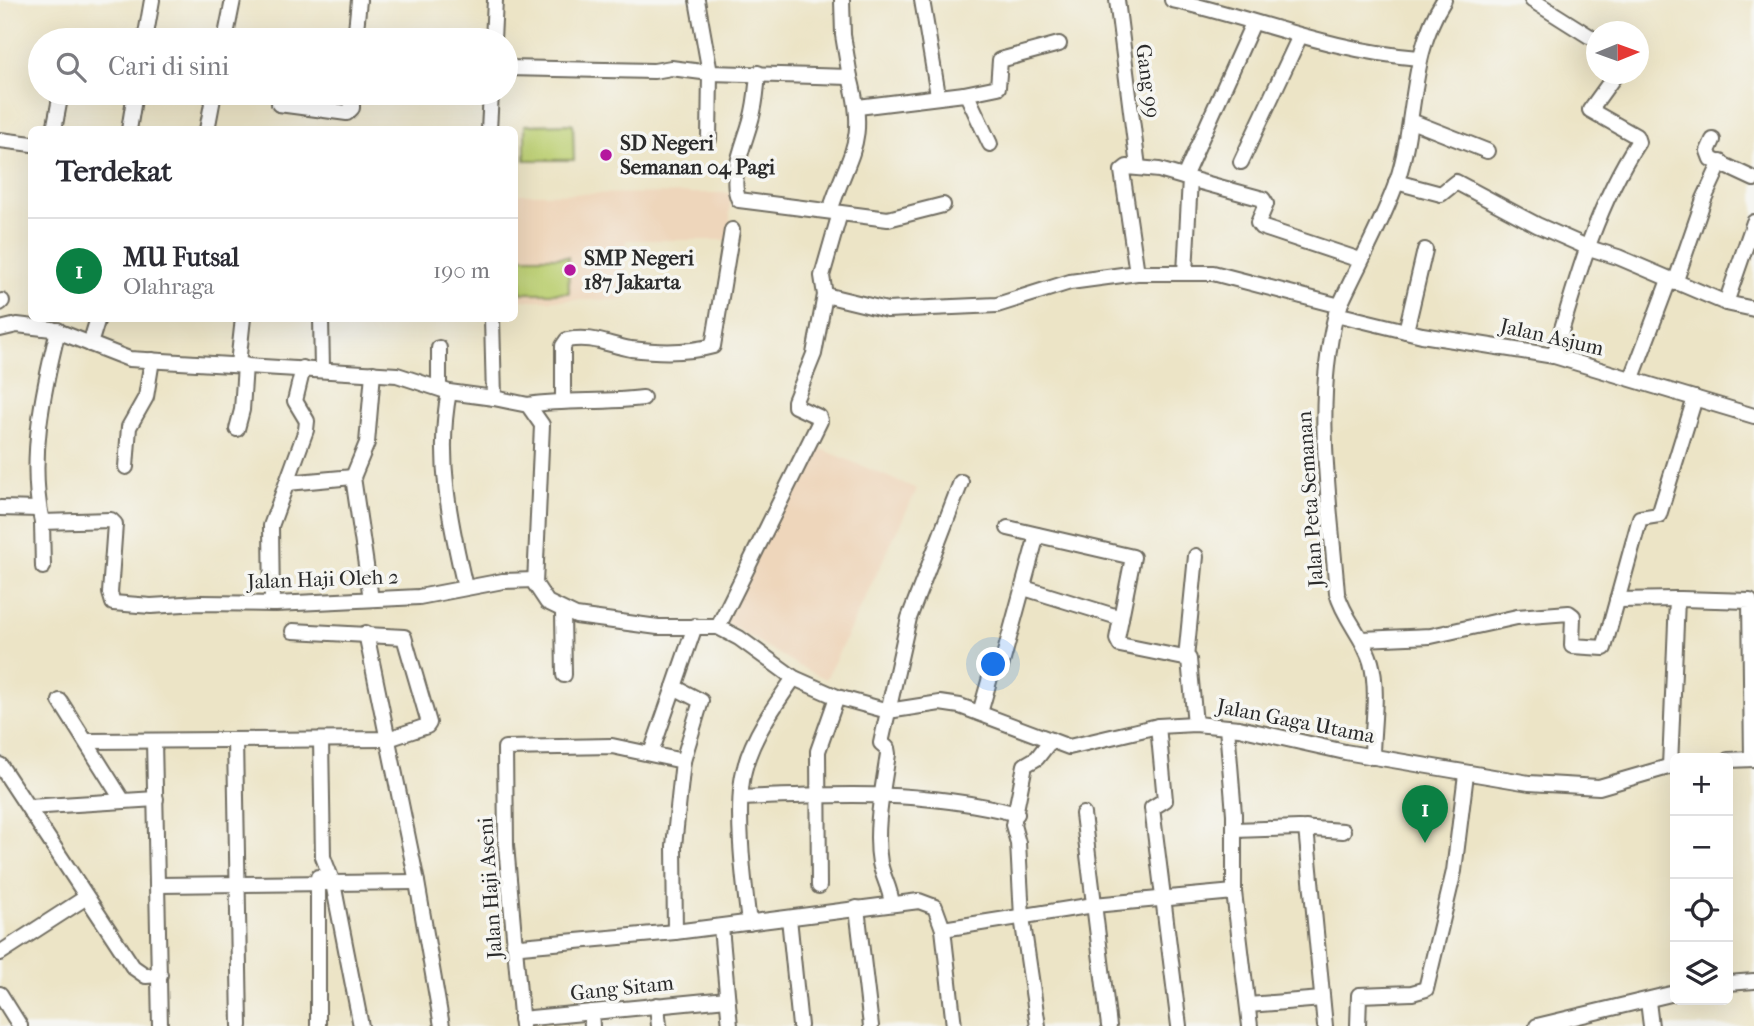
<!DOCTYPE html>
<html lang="id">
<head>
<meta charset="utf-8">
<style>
	:root { --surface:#fff; --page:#f7f7f7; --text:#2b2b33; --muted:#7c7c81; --line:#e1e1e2; --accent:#0b8043 }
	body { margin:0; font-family:"IM FELL French Canon",serif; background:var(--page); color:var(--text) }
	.controls { position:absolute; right:21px; bottom:21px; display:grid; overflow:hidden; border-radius:10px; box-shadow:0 7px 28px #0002 }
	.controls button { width:63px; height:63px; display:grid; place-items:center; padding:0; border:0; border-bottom:2px solid var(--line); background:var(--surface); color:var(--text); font:35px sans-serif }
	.compass { position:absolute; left:1586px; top:21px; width:63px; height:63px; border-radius:50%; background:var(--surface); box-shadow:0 7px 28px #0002; rotate:89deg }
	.you { position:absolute; left:994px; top:665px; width:24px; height:24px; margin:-18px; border:5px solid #fff; border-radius:50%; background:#1a73e8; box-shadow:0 0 0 10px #1a73e833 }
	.badge { display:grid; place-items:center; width:46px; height:46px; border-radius:50%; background:var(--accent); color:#fff; font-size:23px; font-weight:700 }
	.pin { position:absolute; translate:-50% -58px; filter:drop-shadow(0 2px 4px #0008) }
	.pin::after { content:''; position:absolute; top:37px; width:24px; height:21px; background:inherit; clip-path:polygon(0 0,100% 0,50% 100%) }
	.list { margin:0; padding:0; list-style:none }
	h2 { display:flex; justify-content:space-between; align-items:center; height:91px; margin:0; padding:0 28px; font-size:30px }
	h2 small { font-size:23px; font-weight:400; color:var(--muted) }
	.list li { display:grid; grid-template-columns:46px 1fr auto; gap:21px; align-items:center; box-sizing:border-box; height:105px; padding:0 28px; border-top:2px solid var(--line) }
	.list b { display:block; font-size:26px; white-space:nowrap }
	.list p { margin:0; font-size:23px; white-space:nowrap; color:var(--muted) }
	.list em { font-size:23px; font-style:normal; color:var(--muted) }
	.icon { flex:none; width:38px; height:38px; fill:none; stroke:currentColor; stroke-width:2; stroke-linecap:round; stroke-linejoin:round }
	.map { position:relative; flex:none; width:1754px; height:1026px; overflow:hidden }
	.search { position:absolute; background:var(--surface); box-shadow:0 7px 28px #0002; left:28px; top:28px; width:490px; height:77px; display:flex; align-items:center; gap:18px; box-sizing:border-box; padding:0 24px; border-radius:38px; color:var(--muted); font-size:26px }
	.panel { position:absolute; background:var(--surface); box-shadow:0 7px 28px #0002; left:28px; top:126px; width:490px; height:196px; border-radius:10px }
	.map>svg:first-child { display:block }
</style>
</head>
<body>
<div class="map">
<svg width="1754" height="1026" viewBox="0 0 1754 1026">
	<rect width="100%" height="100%" fill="#f6f6f2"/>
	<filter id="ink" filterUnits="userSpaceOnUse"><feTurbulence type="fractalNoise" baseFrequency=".0143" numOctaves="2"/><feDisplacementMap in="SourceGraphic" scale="14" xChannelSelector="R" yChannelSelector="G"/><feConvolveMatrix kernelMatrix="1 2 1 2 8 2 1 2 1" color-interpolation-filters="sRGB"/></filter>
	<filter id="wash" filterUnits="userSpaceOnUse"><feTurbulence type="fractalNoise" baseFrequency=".00686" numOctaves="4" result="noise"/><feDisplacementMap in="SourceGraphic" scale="28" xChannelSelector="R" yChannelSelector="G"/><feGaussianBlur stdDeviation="1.57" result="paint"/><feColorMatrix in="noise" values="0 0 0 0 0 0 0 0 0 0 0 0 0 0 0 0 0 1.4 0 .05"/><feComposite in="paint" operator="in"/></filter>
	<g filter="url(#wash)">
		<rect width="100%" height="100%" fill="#ece4c6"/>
		<g fill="#eed6bb">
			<polygon points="730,193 730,240 626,240 626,300 515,300 514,194"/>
			<polygon points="810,444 917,489 826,679 799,666 725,622"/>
		</g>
		<g fill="#bccf72" stroke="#747d4e" stroke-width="2">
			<polygon points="573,124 574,160 525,160 525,125"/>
			<polygon points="520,257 568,257 569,293 521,293"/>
		</g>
	</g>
	<g filter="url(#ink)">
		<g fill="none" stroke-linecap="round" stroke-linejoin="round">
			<g stroke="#6f6c61" stroke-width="18">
				<g id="street">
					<polyline points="697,0 710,73 850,77 843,35 842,0"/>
					<polyline points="922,0 938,95"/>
					<polyline points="1117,0 1138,167"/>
					<path d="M 1172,0 C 1257,19 1330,51 1419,58"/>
					<polyline points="1532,0 1589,36"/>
					<polyline points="145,40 152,0"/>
					<polyline points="225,40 233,0"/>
					<polyline points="355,40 359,0"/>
					<polyline points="493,40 495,0"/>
					<polyline points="506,68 654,71 671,68 710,73 709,139"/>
					<path d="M 758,73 C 757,86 756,99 753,112 C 748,137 727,176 739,200 L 888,219 L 943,205"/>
					<polyline points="458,93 491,96"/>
					<polyline points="964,94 998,87 1000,60 1059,44"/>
					<polyline points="279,104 347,113 352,108 352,93"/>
					<polyline points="858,107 964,94 968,97 990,144"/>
					<polyline points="1411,121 1487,151"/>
					<polyline points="54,130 61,93"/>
					<polyline points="129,130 135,93"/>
					<polyline points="207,130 214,93"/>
					<polyline points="489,130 491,93"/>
					<polyline points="0,140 32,144"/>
					<polyline points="1713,140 1708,151 1711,159 1754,179"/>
					<polyline points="1241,162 1299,38"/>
					<polyline points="1184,177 1253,23"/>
					<polyline points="1190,179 1263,199 1266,204 1258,223 1261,227 1360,260"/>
					<polyline points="1396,182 1441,194 1456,182 1537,225 1589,248 1618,257 1726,303 1754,309"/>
					<path d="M 830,211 C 849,152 868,143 850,77"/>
					<polyline points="1137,273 1122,171 1127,167 1159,170 1190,179 1185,273"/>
					<polyline points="1675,283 1704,199 1721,162"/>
					<polyline points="825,295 887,310 997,305 1070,282 1137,273 1213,273 1340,306"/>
					<polyline points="0,303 2,301"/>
					<polyline points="1726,303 1754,222"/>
					<polyline points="1336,314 1422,335 1554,356 1754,416"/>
					<polyline points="321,318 322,369"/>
					<polyline points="492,318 494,398 528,405 542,425 535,584 547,602 576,616 658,627 718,627 739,638 794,678 837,697 888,711 940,703 960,706 1069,747 1158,726 1195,724 1239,728 1345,752 1529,783 1599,787 1675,765"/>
					<polyline points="0,329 17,325 52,329 129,359 397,375 449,392 494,398"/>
					<path d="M 58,330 C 43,391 28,460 42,522 L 111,520 L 115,524 L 110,593 L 113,603 L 151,606 L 200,603 L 276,604 L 419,597 L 503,581 L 535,580"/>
					<polyline points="1406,331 1425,250"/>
					<polyline points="90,344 98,318"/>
					<path d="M 1554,356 C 1575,284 1596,206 1638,142 L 1636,136 L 1590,110 L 1616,74"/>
					<polyline points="238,364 243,318"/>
					<polyline points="1632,378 1669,280"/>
					<polyline points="439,388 439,348"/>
					<path d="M 449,392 C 436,457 450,523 465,587"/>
					<path d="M 563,400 L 563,346 L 567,340 C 592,335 608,345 631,349 C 656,352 688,353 713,346 L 732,230"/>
					<path d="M 528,405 C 566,399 604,403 643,398"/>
					<polyline points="237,429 242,410 245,365"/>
					<polyline points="126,467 129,427 146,397 152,360"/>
					<polyline points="287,483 353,477"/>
					<polyline points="0,508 39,509"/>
					<polyline points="42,522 43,567"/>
					<polyline points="1008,528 1133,557 1121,618"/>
					<polyline points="1024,588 1121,618 1117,639 1120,645 1189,659 1195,724"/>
					<polyline points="371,599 353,477 367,443 373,373"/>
					<polyline points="1617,600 1677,599"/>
					<polyline points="272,604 271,526 306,430 307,421 295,401 303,368"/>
					<polyline points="563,612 564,675"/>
					<polyline points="718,627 820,421 819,417 795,406 795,401 814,354 825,295 822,276 840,213"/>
					<polyline points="366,633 417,882 442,1026"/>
					<polyline points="1362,639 1431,636 1517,617 1569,613 1573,616 1572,646 1604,648 1640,518 1659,515 1695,398"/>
					<polyline points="1186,658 1196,556"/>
					<polyline points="60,701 123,801"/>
					<polyline points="980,713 993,667 1001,667 1037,535"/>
					<polyline points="1158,726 1165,800 1152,808 1179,1026"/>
					<polyline points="1227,727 1234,814 1234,892 1250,1026"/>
					<polyline points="235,740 240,1026"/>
					<polyline points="321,740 323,857 333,883 361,1026"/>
					<polyline points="87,741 388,739 427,726 429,723 404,637 293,631"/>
					<polyline points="154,741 160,1026"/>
					<polyline points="651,753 674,687"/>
					<path d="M 1372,757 C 1372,728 1379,691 1371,662 C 1364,637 1344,619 1337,593 C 1330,502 1313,405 1336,314 C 1355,270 1381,227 1397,181 C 1417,121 1409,54 1444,0"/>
					<polyline points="1728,760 1754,759"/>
					<polyline points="683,761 701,701 674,687 695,626"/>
					<polyline points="0,765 133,967 146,976 160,975"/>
					<polyline points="1670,766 1677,599 1681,599 1750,601 1752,759"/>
					<path d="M 742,798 C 835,794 926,790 1017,814"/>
					<polyline points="29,807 156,799"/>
					<polyline points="1083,814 1109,1026"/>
					<polyline points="1306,828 1325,1026"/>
					<polyline points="1234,830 1299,828 1343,831"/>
					<polyline points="159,885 417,882"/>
					<polyline points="819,886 818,751 837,697"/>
					<path d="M 892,904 C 890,887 883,878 880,863 C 874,828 883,789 888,754 L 887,748 L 881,743 L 909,618 L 961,482"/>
					<polyline points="857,908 871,1026"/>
					<polyline points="789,918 800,1026"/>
					<path d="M 749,923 C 744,883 734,804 745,767 C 753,736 775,705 794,678"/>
					<polyline points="721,927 730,1026"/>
					<polyline points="943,929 954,1026"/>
					<polyline points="514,943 521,946 675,932 919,901 935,907 943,929 1094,905 1234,892"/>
					<polyline points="0,953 85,898"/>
					<polyline points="1728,983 1754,981"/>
					<polyline points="0,994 20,1026"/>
					<polyline points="1648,1001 1651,1026"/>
					<polyline points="657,1005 659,1026"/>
					<polyline points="1248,1005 1322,999"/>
					<polyline points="591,1012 592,1026"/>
					<polyline points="521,1019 727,999"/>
					<polyline points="318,1026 318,877"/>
					<polyline points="522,1026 506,845 505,748 612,746 683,761 674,846 675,932"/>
					<polyline points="1038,1026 1022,917 1018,843 1013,825 1025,765 1037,758 1051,740"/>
					<polyline points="1358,1026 1359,995 1412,993 1426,989 1454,871 1466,774"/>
					<polyline points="1537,1026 1675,993"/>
				</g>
			</g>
			<use href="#street" stroke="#fff" stroke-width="14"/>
		</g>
	</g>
	<g fill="#b5179e" stroke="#f6f6f2" stroke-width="2.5">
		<circle cx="606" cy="155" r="7"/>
		<circle cx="570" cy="270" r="7"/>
	</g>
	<g text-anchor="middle" stroke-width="7" stroke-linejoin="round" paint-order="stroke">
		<g font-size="21" fill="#2b2b2b" stroke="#f6f6f2">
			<text transform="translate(1148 81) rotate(82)" y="7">Gang 99</text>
			<text transform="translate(1552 337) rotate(13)" y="7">Jalan Asjum</text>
			<text transform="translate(1310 499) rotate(-94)" y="7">Jalan Peta Semanan</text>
			<text transform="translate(323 579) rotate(-2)" y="7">Jalan Haji Oleh 2</text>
			<text transform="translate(1296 721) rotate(11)" y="7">Jalan Gaga Utama</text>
			<text transform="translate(490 888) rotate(-94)" y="7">Jalan Haji Aseni</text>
			<text transform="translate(622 988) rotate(-6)" y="7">Gang Sitam</text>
		</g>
		<g font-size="21" font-weight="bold" fill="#2b2b2b" stroke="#f6f6f2" text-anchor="start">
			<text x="620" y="150">SD Negeri<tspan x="620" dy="24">Semanan 04 Pagi</tspan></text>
			<text x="584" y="265">SMP Negeri<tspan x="584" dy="24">187 Jakarta</tspan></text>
		</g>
	</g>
</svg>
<div class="controls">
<button>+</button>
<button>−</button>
<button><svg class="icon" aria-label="locate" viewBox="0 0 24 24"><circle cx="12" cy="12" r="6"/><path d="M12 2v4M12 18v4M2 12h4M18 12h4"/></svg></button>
<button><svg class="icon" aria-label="layers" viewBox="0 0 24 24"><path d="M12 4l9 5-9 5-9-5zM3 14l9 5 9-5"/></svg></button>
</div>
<svg class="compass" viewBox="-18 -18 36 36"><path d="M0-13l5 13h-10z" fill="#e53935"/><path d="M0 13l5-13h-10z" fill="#7c7c81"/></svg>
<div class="you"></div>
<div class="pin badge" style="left:1425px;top:843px">1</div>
<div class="search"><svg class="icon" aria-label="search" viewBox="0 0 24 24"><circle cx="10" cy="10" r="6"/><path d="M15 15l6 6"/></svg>Cari di sini</div>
<section class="panel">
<h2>Terdekat<small></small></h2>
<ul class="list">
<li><span class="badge">1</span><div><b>MU Futsal</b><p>Olahraga</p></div><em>190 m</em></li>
</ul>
</section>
</div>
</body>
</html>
